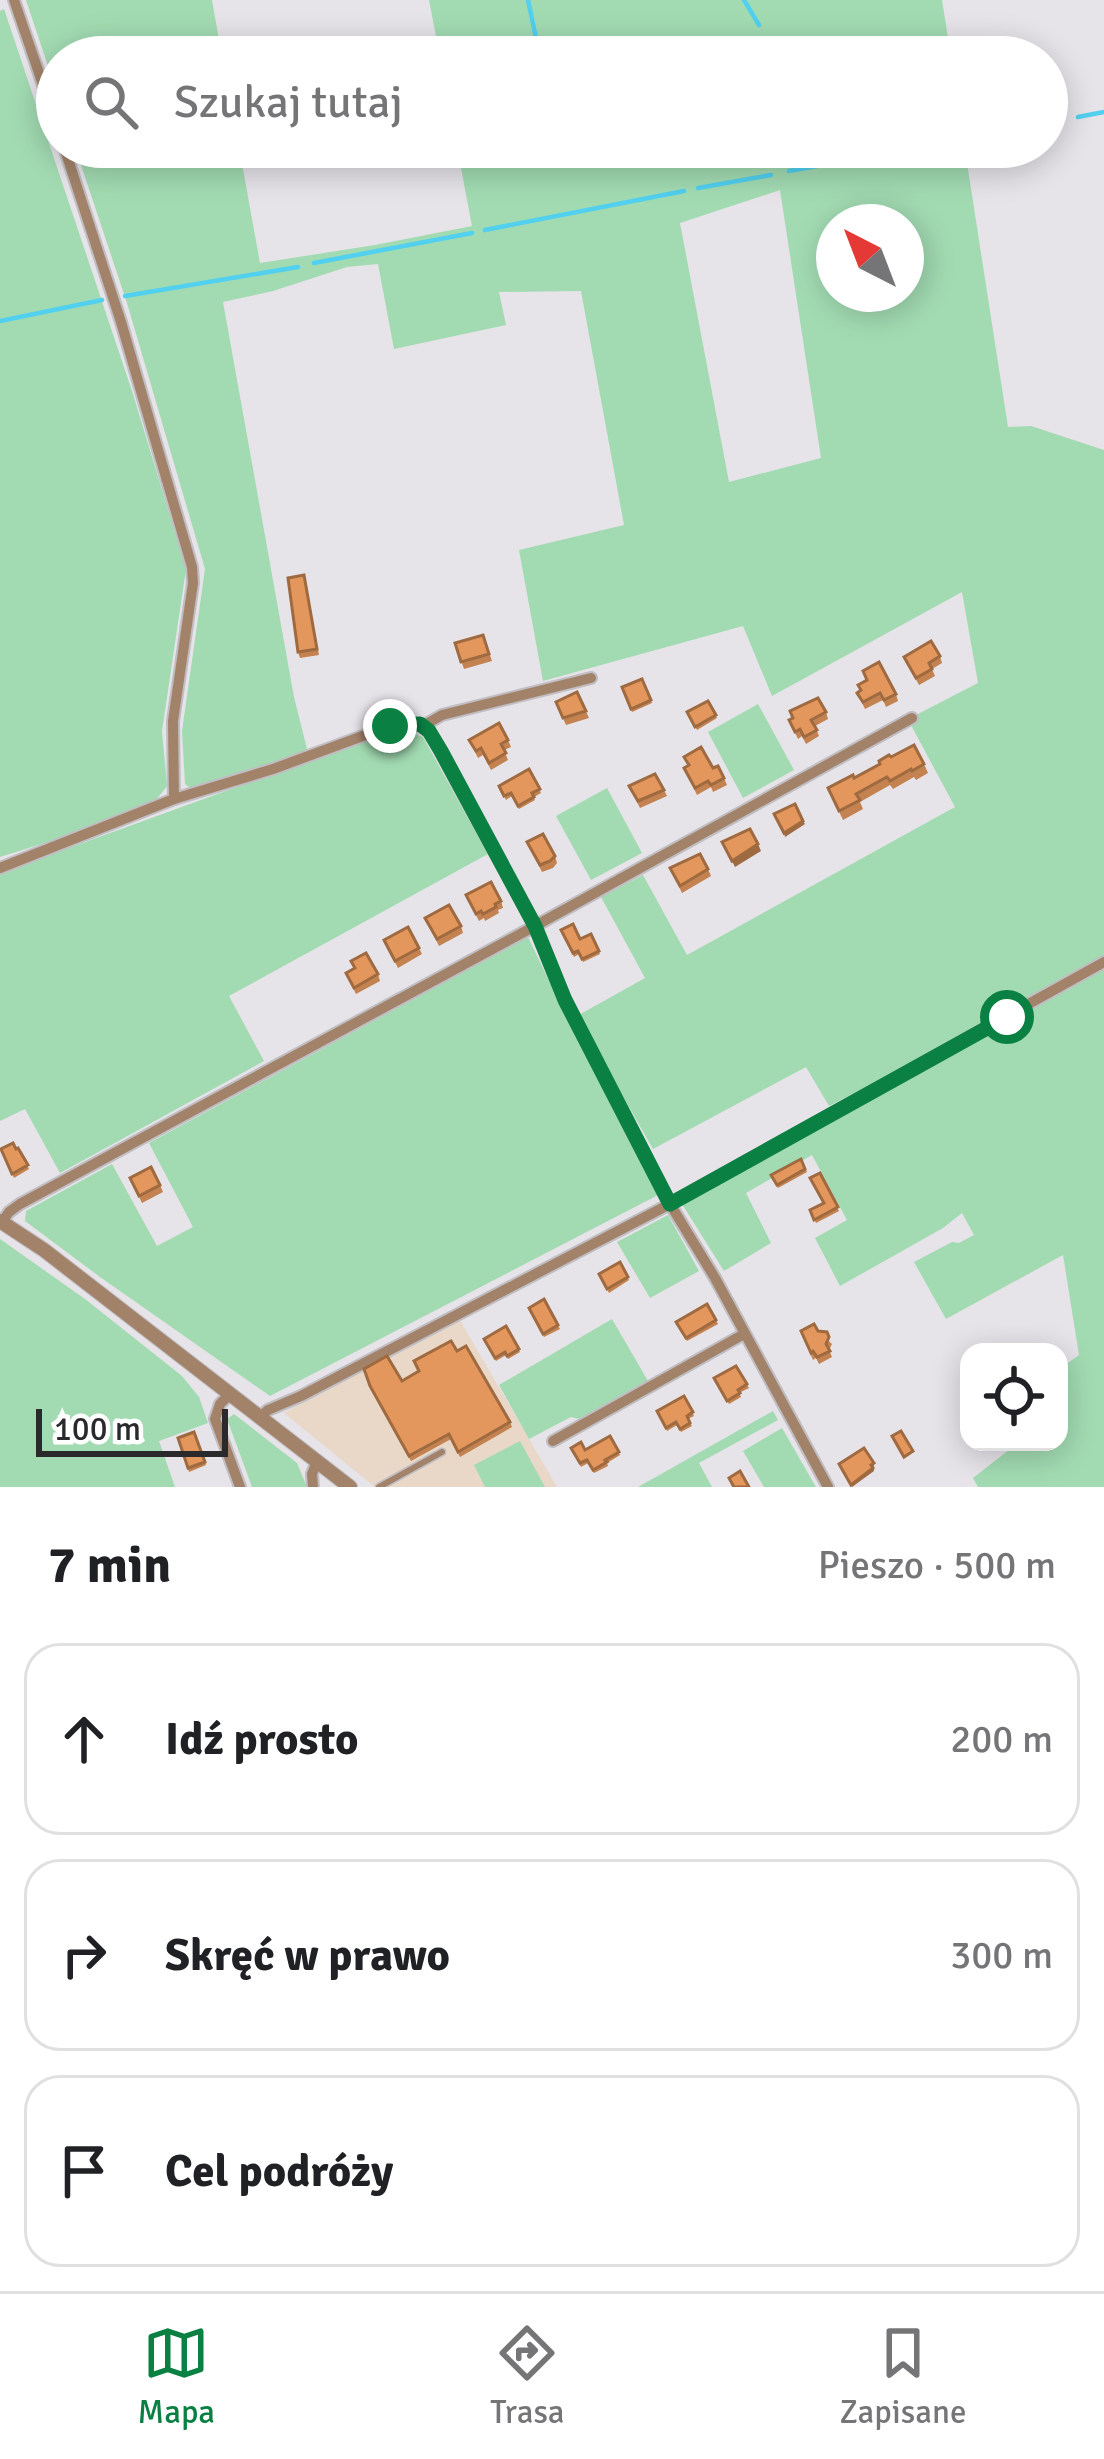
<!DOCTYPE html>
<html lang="pl">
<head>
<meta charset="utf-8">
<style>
	:root { --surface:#fff; --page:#f6f6f6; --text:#202124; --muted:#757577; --line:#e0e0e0; --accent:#0b8043 }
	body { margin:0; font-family:Signika,sans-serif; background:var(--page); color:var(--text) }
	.controls { position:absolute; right:36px; bottom:36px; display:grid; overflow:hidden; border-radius:24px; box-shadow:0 6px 30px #0003 }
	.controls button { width:108px; height:108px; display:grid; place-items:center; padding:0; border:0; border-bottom:3px solid var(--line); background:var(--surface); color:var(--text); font:60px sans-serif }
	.compass { position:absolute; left:816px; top:204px; width:108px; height:108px; border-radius:50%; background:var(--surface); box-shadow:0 6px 30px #0003; rotate:318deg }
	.scale { position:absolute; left:36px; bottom:30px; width:192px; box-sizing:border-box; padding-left:12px; border:6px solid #2a292b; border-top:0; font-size:33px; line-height:42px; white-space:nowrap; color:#2a292b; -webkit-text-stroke:9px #fff; paint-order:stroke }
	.stop { position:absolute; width:36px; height:36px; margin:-27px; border:9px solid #0b8043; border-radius:50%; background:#fff }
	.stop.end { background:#0b8043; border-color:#fff; box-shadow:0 3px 12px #0008 }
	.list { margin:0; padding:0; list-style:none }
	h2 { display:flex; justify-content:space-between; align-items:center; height:156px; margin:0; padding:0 48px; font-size:51px }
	h2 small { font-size:39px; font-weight:400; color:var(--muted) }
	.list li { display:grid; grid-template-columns:78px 1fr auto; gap:36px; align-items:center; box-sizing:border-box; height:192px; margin:0 24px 24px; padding:0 24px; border:3px solid var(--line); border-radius:36px }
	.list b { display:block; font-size:45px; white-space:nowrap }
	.list em { font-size:39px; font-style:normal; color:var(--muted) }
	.icon { flex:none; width:66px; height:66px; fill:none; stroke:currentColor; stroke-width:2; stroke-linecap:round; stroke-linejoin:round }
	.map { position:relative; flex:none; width:1104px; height:1487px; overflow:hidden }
	.search { position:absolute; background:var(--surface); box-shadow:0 6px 30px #0003; left:36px; right:36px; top:36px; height:132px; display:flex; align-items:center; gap:30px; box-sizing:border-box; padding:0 42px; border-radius:66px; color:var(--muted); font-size:45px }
	.sheet { height:804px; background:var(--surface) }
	nav { display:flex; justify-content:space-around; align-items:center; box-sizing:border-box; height:168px; border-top:3px solid var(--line); background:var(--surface); font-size:33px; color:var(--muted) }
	nav a { display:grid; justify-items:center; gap:6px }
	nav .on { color:var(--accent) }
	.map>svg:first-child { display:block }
</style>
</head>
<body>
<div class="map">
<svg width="1104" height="1487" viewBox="0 0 1104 1487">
	<rect width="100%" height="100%" fill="#e6e3e9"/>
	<polygon fill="#e9d7c7" points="458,1317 557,1487 375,1487 284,1413"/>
	<g fill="#a2dbb2" fill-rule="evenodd">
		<polygon points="26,0 212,0 222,57 57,57 57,93"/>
		<polygon points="429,0 942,0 951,57 440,57"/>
		<polygon points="4,9 133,394 186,569 162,731 167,786 156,800 83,831 0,857 0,11"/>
		<path d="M 75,147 L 239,147 L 260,263 L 375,245 L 472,226 L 457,147 L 976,147 L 965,150 L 1008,427 L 1031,426 L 1104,450 L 1104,1487 L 978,1487 L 973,1478 L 1010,1449 L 1012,1442 L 1059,1442 L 1059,1369 L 1079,1355 L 1063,1255 L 946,1319 L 914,1262 L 952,1242 L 959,1243 L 974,1235 L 962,1213 L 943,1228 L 840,1286 L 815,1238 L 847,1220 L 812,1155 L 746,1193 L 771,1243 L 724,1271 L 682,1204 L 1027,1009 L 1027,1005 L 829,1106 L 806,1067 L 653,1149 L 577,1016 L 645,978 L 601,897 L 643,875 L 687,955 L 955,807 L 912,727 L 916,715 L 978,683 L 962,592 L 772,696 L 743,626 L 543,681 L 519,550 L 624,525 L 581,291 L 499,292 L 506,325 L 394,349 L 378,264 L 347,267 L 273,291 L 223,302 L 294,697 L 308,753 L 194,791 L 185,784 L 182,731 L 205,569 L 127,303 ZM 780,190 L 821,458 L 729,482 L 680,223 ZM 834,222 L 906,222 L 906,294 L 834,294 Z"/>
		<polygon points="758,704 794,770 743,798 708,732"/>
		<polygon points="399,728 423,737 488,854 229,996 264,1061 60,1173 25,1109 0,1121 0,873"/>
		<polygon points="607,788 642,853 591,880 556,816"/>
		<polygon points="528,937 565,1014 660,1194 270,1396 100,1277 25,1221 26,1211 112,1164 157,1246 193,1227 149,1143"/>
		<polygon points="668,1215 699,1271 650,1298 617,1242"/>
		<polygon points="0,1239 85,1299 182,1376 199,1397 208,1423 159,1441 175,1487 0,1487"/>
		<polygon points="612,1319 648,1381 579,1419 571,1417 529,1439 499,1385"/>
		<polygon points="773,1411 778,1420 699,1463 712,1487 638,1487"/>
		<polygon points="234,1414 297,1463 307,1487 252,1487 227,1419"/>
		<polygon points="782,1428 816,1487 764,1487 743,1451"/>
		<polygon points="520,1441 545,1487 485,1487 474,1465"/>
	</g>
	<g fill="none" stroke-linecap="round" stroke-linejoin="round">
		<g stroke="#51d0ef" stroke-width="4.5">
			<polyline points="528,0 540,57"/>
			<polyline points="744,0 759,25"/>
			<polyline points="766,40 774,57"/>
			<polyline points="1078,117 1104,112"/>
			<polyline points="1047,123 1063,120"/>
			<polyline points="904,150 917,147"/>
			<polyline points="845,161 894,152"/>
			<polyline points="789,171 828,164 820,147"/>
			<polyline points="698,188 771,175"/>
			<polyline points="485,230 684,191"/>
			<polyline points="314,263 472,233"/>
			<polyline points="125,296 298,267"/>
			<polyline points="0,321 102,300"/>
		</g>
		<g stroke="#c0bec3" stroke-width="9">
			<polyline id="service" points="379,1487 442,1452"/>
		</g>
		<g stroke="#c0bec3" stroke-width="14">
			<g id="minor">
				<polyline points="14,0 57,126"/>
				<polyline points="423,726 442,715 591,678"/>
				<polyline points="174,799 273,769 390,726 412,723 420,724 429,731 535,926 565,1001 670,1204 715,1278 828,1487"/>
				<polyline points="0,868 174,799 173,721 193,583 192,567 121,322 64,147"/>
				<polyline points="2,1222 9,1212 20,1204 535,926 912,718"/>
				<polyline points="229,1395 220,1404 215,1419 240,1487"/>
				<polyline points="260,1417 268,1410 301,1396 670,1204 1104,962"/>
				<polyline points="553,1441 744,1334"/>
				<polyline points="313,1487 312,1474 317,1461"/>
			</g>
		</g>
		<g stroke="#c0bec3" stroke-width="16">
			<polyline id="tertiary" points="0,1221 44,1250 350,1487"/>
		</g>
		<use href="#service" stroke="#a2836a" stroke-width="6"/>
		<use href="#minor" stroke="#a2836a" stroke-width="10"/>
		<use href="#tertiary" stroke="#a2836a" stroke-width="14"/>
	</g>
	<g fill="#c3824f">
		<polygon points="304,575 319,655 300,658 298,652"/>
		<polygon points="483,635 492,661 464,669 455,643"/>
		<polygon points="940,656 942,663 932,669 935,676 919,685 904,657"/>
		<polygon points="863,671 896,694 898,701 886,707 883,700 865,709 857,693 861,690 866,680"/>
		<polygon points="642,679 652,703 632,712 622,687"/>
		<polygon points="577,692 589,718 566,725 556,702"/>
		<polygon points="708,701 717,718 697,730 687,712"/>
		<polygon points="826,712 828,719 815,726 819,736 806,744 802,736 798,739 789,720"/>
		<polygon points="469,740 508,740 511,747 504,750 508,760 491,770 483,755 478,758"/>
		<polygon points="684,757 713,768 724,778 727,785 713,792 711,787 697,795 684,768 688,765"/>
		<polygon points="891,757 924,764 928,773 916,780 914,777 893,789 890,785 860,802 863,809 843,820 828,788 854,778"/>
		<polygon points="529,769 541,793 534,797 535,800 519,809 512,796 506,800 499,786"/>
		<polygon points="629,786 664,790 667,796 640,808"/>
		<polygon points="527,842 555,856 557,863 553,868 542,872"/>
		<polygon points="670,868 708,869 711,876 682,893"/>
		<polygon points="466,895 501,901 503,908 498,910 499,913 485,921 484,918 479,921"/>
		<polygon points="425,918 461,926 463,933 439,946"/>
		<polygon points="561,930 580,939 591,934 600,954 583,962 579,954 574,957"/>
		<polygon points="384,940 419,948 422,954 398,968"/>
		<polygon points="355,968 378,974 380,981 356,994 346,973"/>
		<polygon points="18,1148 29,1169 14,1178 1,1149"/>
		<polygon points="801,1159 807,1172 778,1188 771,1175"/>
		<polygon points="820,1173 839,1211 816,1223 810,1210 823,1203"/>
		<polygon points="130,1178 160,1185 163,1192 142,1203"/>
		<polygon points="620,1262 629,1280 609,1293 599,1274"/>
		<polygon points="544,1299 560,1329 544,1337 529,1308"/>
		<polygon points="716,1320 718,1324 687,1341 676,1322"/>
		<polygon points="506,1326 520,1352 508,1359 506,1355 496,1361 484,1339"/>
		<polygon points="801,1331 818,1331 832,1344 829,1350 832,1357 819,1364 816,1358 813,1360"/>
		<polygon points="457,1351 510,1422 512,1427 460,1457 451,1439 411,1461 372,1391 402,1381"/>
		<polygon points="736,1366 749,1388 739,1393 741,1397 729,1404 714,1378"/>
		<polygon points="684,1396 694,1416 688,1419 692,1426 681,1432 677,1425 667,1431 657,1411"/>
		<polygon points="194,1432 206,1465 189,1472 178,1438"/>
		<polygon points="610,1436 620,1455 607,1463 608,1466 594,1473 588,1463 581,1467 571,1448 585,1450"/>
	</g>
	<g fill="#9f6a40">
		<polygon points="803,821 805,824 785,837 784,833"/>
		<polygon points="758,844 761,851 735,867 732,861"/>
		<polygon points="874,1463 874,1471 852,1487 851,1485"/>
	</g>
	<g fill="#e3975c" stroke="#9f6a40" stroke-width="3">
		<polygon points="304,575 317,649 298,652 288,578"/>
		<polygon points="483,635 489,654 461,662 455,643"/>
		<polygon points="931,641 940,656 929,663 932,669 916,678 904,657"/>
		<polygon points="879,662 896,694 884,700 880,693 863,702 857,693 861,690 858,685 867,680 863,671"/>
		<polygon points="642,679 651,700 631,709 622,687"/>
		<polygon points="577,692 586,711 563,718 556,702"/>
		<polygon points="818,698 826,712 811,720 817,730 804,737 800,729 795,732 789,720 793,718 790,711"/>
		<polygon points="708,701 716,715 695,727 687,712"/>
		<polygon points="499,723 508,740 501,744 506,753 489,763 481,748 476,751 469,740"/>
		<polygon points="914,745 924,764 912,771 911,769 890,781 887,777 856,794 860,800 839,811 828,788 853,775 854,778 880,764 879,761 889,755 891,757"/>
		<polygon points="701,747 713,768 718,766 724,778 711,785 708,781 695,788 684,768 689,765 684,757"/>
		<polygon points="529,769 540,789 532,793 534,797 518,806 511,793 504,796 499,786"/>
		<polygon points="655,774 664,790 638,801 629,786"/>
		<polygon points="795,804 803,821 784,833 774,814"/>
		<polygon points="750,829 758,844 732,861 722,842"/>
		<polygon points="543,834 555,856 550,861 540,865 527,842"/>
		<polygon points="700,854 708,869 680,886 670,868"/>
		<polygon points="491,882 501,901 495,904 496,907 483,914 481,911 476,914 466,895"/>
		<polygon points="449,905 461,926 437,939 425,918"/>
		<polygon points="573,924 580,939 591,934 599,951 582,959 578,951 573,953 561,930"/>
		<polygon points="408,927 419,948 395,961 384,940"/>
		<polygon points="366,953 378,974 354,988 346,973 355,968 351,961"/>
		<polygon points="13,1143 16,1149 18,1148 28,1165 12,1174 1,1149"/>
		<polygon points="801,1159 805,1169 777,1185 771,1175"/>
		<polygon points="151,1167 160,1185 139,1196 130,1178"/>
		<polygon points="820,1173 838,1207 814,1220 810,1210 824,1203 810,1178"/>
		<polygon points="620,1262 628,1277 607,1289 599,1274"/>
		<polygon points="544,1299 558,1325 543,1334 529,1308"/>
		<polygon points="707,1304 716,1320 686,1338 676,1322"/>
		<polygon points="814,1324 818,1331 827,1332 829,1337 826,1344 830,1351 817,1357 813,1351 811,1353 801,1331"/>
		<polygon points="506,1326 519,1349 507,1356 505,1352 495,1358 484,1339"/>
		<polygon points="451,1341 457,1351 466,1346 510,1422 458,1452 449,1434 409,1456 370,1386 364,1369 387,1356 402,1381 419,1371 414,1361"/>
		<polygon points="736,1366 747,1384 738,1390 740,1393 727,1401 714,1378"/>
		<polygon points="684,1396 693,1412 687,1416 690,1423 680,1429 676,1422 666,1428 657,1411"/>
		<polygon points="901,1431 913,1451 904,1457 892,1436"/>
		<polygon points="194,1432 205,1462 188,1468 178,1438"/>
		<polygon points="610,1436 619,1452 605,1460 607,1462 593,1470 587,1460 580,1463 571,1448 581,1442 585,1450"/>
		<polygon points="864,1448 874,1463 871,1465 873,1468 851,1485 839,1464"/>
		<polygon points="740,1471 749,1487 734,1487 729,1478"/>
	</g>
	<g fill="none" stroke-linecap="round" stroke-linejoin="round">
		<polyline stroke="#0b8043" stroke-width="15" points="390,726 420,724 429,731 441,751 535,926 565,1000 670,1204 1007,1017"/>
	</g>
</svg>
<div class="controls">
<button><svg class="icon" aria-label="locate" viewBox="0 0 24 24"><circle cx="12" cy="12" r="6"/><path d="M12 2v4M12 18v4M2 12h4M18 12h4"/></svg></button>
</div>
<svg class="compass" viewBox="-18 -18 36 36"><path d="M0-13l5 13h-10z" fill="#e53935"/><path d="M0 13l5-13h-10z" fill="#757577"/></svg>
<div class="scale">100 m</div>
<div class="stop" style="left:1007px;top:1017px"></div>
<div class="stop end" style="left:390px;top:726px"></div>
<div class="search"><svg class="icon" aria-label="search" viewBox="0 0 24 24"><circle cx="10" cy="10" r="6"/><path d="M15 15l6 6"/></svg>Szukaj tutaj</div>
</div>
<section class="sheet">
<h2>7 min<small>Pieszo · 500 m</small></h2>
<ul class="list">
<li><svg class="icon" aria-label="ahead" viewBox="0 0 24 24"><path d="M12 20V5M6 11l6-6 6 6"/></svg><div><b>Idź prosto</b></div><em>200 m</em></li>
<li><svg class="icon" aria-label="right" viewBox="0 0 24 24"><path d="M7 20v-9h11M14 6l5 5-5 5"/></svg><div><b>Skręć w prawo</b></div><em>300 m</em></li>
<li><svg class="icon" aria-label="arrive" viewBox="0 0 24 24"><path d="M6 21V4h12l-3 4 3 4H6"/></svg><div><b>Cel podróży</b></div></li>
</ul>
</section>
<nav>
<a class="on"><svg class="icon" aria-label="map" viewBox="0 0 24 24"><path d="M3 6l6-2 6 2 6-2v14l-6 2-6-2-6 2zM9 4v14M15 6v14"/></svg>Mapa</a>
<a><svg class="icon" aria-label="directions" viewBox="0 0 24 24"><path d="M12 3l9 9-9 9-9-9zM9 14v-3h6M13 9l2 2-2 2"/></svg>Trasa</a>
<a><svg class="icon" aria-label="saved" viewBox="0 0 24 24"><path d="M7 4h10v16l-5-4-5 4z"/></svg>Zapisane</a>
</nav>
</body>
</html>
